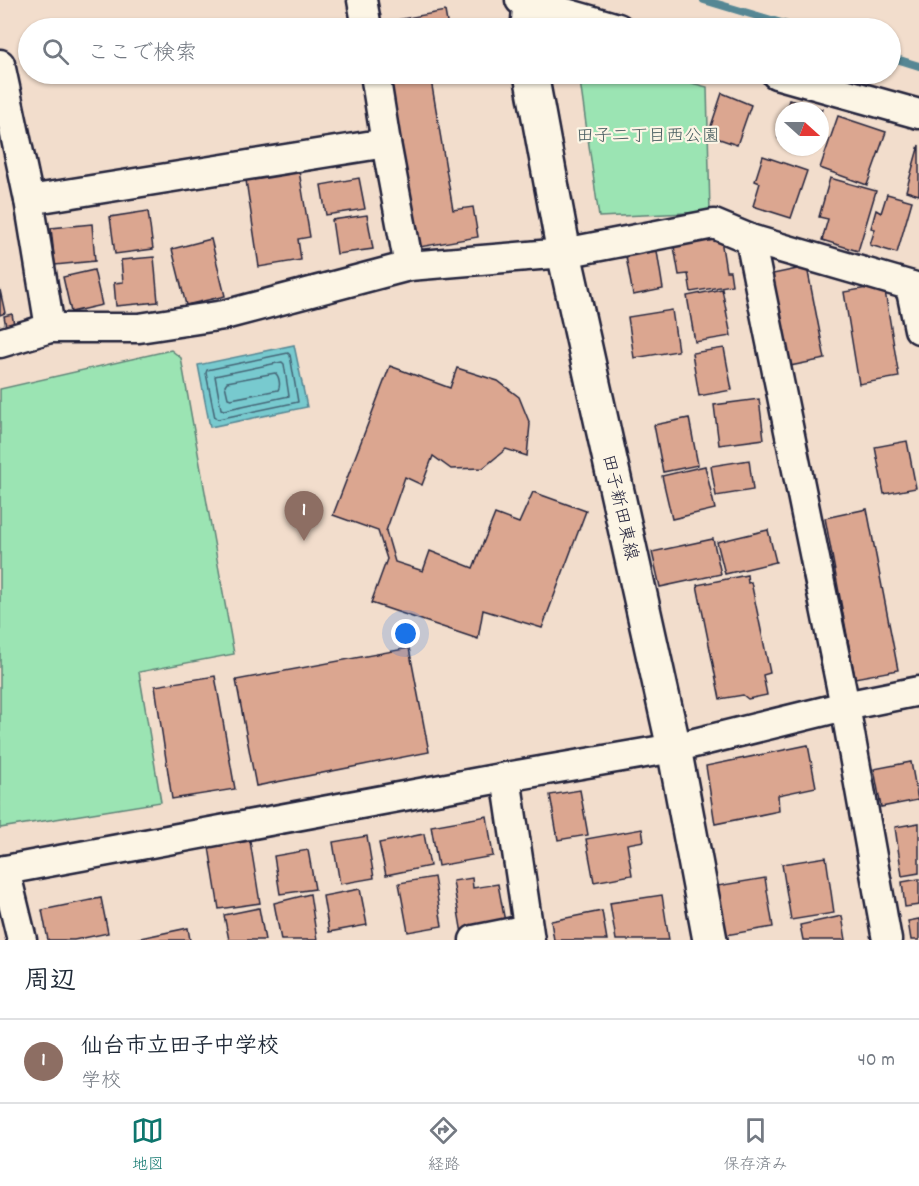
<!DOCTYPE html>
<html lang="ja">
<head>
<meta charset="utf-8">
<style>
	:root { --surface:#fff; --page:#f2f2f3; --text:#1f2937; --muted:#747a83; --line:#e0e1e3; --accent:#0f766e }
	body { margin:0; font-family:Dekko,"Klee One",sans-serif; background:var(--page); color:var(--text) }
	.compass { position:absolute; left:775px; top:102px; width:54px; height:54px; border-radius:50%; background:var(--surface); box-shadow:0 2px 4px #0004; rotate:111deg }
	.you { position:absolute; left:406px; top:634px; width:21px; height:21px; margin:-15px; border:4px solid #fff; border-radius:50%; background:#1a73e8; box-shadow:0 0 0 9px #1a73e833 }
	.badge { display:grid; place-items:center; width:39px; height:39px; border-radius:50%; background:var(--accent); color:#fff; font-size:20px; font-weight:700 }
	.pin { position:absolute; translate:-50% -50px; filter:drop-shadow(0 2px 3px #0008) }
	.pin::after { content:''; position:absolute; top:32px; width:21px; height:18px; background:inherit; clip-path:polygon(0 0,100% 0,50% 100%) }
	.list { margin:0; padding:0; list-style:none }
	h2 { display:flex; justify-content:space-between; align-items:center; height:78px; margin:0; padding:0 24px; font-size:26px }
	h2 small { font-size:20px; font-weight:400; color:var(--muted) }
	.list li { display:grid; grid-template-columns:39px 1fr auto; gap:18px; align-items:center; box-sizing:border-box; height:84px; padding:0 24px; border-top:2px solid var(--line) }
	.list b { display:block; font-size:22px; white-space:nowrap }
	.list p { margin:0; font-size:20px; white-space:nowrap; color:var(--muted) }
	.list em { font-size:20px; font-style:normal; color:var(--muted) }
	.icon { flex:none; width:33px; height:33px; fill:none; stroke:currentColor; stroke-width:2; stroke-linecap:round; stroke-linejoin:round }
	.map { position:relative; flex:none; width:919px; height:940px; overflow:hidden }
	.search { position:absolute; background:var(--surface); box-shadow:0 2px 4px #0004; left:18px; right:18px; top:18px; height:66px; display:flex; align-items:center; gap:15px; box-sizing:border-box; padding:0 21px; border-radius:33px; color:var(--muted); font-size:22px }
	.sheet { height:162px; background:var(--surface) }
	nav { display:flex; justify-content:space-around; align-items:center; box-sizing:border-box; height:84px; border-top:2px solid var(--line); background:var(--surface); font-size:16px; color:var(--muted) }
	nav a { display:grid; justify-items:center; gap:3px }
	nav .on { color:var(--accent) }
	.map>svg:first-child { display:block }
</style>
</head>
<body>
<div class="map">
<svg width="919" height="940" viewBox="0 0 919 940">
	<rect width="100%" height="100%" fill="#f2ddcc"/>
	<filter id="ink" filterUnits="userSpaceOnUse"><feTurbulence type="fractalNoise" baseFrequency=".0167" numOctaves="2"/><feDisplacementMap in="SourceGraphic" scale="12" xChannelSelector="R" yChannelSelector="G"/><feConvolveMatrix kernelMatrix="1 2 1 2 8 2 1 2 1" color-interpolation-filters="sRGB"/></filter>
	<g filter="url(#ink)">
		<g fill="#9be4b3" stroke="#5e8377" stroke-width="1.5">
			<polygon points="579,74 658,74 707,87 710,212 599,217"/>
			<polygon points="171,350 181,358 234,654 139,672 161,802 0,828 0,389"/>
		</g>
		<polygon fill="#78cacf" stroke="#568794" stroke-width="1.5" points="294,345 307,407 210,427 198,365"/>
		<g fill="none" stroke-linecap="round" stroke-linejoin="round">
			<g stroke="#446576" stroke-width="1.5">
				<polygon points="288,353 290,355 298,402 218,419 215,418 206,373 207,370"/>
				<polygon points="282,362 284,364 289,396 224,410 221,409 215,376"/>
				<path d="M 275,373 C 279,375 281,386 278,390 L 231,399 L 228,398 L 225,385 L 227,382 Z"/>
			</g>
			<g stroke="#568794" stroke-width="8">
				<polyline points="704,0 798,28"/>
				<polyline points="890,57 919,66"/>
			</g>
		</g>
		<g fill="#dba690" stroke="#22223b" stroke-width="1.5">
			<polygon points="445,11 448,28 370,28 369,25"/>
			<polygon points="378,74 430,74 453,210 473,207 478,237 408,249"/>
			<polygon points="722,93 751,105 737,145 708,135"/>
			<polygon points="789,100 822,109 820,115 820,111 786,111"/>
			<polygon points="838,116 886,132 867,185 820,168"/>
			<polygon points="784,118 784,140 778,138"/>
			<polygon points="919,145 919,195 906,191"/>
			<polygon points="763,156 807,171 791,218 753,206 760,183 755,181"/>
			<polygon points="299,171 310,237 298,239 301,260 259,267 246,180"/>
			<polygon points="359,178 365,209 326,215 321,185"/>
			<polygon points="830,178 876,191 858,251 822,240 828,219 819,217"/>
			<polygon points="887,194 912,201 897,253 870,245 875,229 871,228 876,210 881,213"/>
			<polygon points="148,211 153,249 115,254 110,217"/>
			<polygon points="367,215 373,249 337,254 332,220"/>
			<polygon points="92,224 95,261 55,265 51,228"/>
			<polygon points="720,233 726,271 730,271 732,285 691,292 688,274 679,275 673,241"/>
			<polygon points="211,239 225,296 186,305 172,249"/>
			<polygon points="656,245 663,289 633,295 625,251"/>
			<polygon points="154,257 158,302 116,306 114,283 123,282 121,260"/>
			<polygon points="807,267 825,359 785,367 768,275"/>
			<polygon points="94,270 102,305 71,312 63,277"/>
			<polygon points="884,285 899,377 859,384 844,292"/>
			<polygon points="722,289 731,336 695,342 687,296"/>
			<polygon points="0,290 5,313 0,315"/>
			<polygon points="672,310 678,351 634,358 628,317"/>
			<polygon points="12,314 15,330 7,332 4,316"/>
			<polygon points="724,348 732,390 699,396 692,353"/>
			<polygon points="390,366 450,388 457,368 498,381 519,397 530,424 527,456 506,449 483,468 451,469 433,456 422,485 405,477 386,531 395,562 423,571 430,551 473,568 495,514 519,523 533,492 586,511 542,628 483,610 478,639 371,603 387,559 378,531 333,515"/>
			<polygon points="759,399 764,439 719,445 714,405"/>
			<polygon points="689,418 698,465 663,472 654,425"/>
			<polygon points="907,441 916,488 884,494 875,447"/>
			<polygon points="749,460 753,490 716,496 711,466"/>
			<polygon points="705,466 715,509 672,519 662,476"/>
			<polygon points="867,509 898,670 855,678 825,518"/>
			<polygon points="768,530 776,562 725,574 717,542"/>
			<polygon points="713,539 721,574 660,587 652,552"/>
			<polygon points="747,575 748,583 751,582 770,673 763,675 767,695 748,699 743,695 720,699 697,585"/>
			<polygon points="409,648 429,752 256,786 236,680"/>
			<polygon points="215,676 235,789 172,799 155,686"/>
			<polygon points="808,745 816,787 778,795 779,811 715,824 706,766"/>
			<polygon points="911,762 918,800 881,807 874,769"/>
			<polygon points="580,790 588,835 558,840 550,795"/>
			<polygon points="487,816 493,856 438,866 431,826"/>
			<polygon points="919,823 919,873 902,876 895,827"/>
			<polygon points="642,829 644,841 627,844 632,875 594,882 586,839"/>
			<polygon points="424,834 430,866 386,875 379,843"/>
			<polygon points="367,836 374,878 340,884 333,842"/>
			<polygon points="250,841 260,903 219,909 209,847"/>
			<polygon points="308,850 315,889 280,894 274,856"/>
			<polygon points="826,857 834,913 791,920 782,864"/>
			<polygon points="434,877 442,926 408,932 399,883"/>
			<polygon points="472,878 473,888 498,884 506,927 462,934 453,881"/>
			<polygon points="765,878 773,927 726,935 717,886"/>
			<polygon points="919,879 919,905 905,907 902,882"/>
			<polygon points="360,889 367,925 329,932 323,896"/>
			<polygon points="310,894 317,940 281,940 274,903"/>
			<polygon points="662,895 669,940 616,940 610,903"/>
			<polygon points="101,898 108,933 74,940 48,940 42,910"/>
			<polygon points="259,908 265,940 229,940 224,915"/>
			<polygon points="602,911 607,940 554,940 551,921"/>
			<polygon points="842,916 846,940 803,940 800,925"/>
			<polygon points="919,919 919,940 911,940 908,921"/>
			<polygon points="188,928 190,940 131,940"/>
		</g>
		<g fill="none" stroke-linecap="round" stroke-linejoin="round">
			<g stroke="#22223b" stroke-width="33">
				<g id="street">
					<polyline points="362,0 367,28"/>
					<polyline points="520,0 618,28"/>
					<polyline points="0,64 29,200 50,328"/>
					<polyline points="776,74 919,114"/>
					<polyline points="386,143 409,266"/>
					<polyline points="29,200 386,143 375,74"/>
					<polyline points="750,239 845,706 887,940"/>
					<polyline points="910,286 919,329"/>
					<polyline points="0,343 50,328 139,328 224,315 409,266 564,253 714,224 750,239 919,288"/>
					<polyline points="506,777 530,940"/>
					<polyline points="5,870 22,940"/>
					<polyline points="0,871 506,777 674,748 845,706 919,691"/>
					<polyline points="474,940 528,929"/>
				</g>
			</g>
			<g stroke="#22223b" stroke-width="38">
				<g id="secondary">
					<polyline points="528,28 530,0"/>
					<polyline points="531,74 564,253 674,748 710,940"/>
				</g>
			</g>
			<use href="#street" stroke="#fcf5e5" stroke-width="28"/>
			<use href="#secondary" stroke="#fcf5e5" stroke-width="33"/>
		</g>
	</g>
	<g text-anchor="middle" stroke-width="4.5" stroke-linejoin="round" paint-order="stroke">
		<g font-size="18" fill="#465c5f" stroke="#fcf5e5">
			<text x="648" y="141">田子二丁目西公園</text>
		</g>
		<g font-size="18" fill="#22223b" stroke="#fcf5e5">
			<text transform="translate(621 507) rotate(77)" y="6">田子新田東線</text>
		</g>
	</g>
</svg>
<svg class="compass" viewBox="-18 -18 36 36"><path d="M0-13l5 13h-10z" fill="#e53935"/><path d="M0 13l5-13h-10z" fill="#747a83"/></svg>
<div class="you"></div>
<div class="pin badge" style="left:304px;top:541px;background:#8d6e63">1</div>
<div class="search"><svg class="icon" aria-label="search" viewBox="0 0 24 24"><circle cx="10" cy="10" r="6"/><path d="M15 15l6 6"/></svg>ここで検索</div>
</div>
<section class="sheet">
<h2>周辺<small></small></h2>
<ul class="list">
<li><span class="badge" style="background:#8d6e63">1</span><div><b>仙台市立田子中学校</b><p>学校</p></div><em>40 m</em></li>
</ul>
</section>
<nav>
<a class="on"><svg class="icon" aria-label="map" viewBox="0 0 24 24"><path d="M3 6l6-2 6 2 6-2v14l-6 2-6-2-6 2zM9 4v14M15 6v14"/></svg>地図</a>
<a><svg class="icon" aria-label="directions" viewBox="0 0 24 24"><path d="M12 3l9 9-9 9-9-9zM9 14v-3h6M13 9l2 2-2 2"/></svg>経路</a>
<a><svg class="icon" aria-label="saved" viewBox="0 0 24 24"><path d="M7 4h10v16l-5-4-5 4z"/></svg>保存済み</a>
</nav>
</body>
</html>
